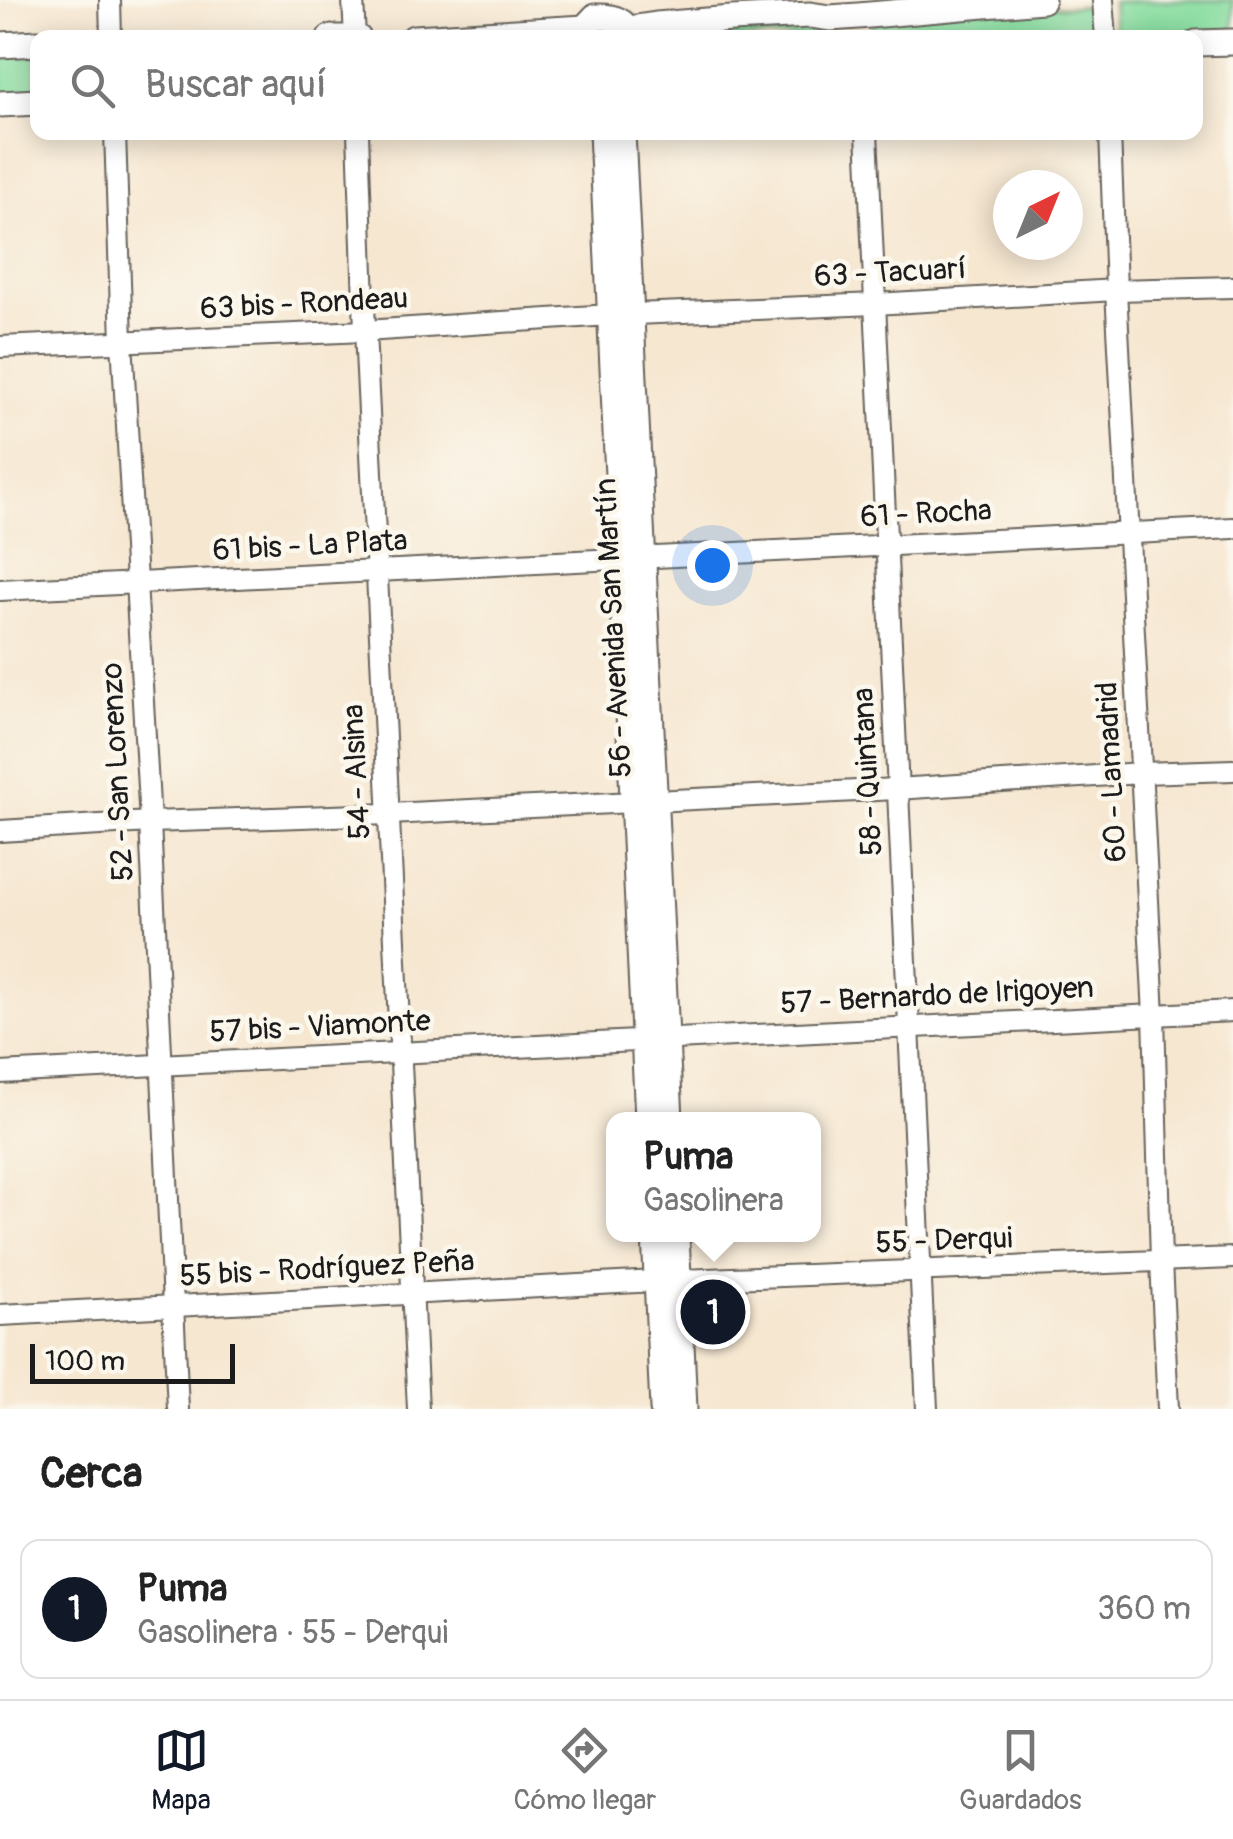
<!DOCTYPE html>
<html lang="es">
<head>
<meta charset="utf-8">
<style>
	:root { --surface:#fff; --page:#f6f6f6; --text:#222; --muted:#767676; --line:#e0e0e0; --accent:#111827 }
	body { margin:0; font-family:Pangolin,sans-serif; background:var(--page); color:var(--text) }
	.compass { position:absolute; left:993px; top:170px; width:90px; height:90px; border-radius:50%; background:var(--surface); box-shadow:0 5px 25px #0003; rotate:43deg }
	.scale { position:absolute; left:30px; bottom:25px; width:205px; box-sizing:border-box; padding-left:10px; border:5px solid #1c1c1c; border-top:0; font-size:28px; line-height:35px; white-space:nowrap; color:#1c1c1c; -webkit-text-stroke:8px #fbf7ec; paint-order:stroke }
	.you { position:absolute; left:712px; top:565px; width:35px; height:35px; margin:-25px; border:8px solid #fff; border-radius:50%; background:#1a73e8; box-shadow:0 0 0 15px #1a73e833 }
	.badge { display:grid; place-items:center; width:65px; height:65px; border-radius:50%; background:var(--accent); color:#fff; font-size:32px; font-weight:700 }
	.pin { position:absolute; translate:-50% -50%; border:5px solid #fff; box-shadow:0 2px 10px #0006 }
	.popup { position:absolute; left:606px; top:1112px; width:215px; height:130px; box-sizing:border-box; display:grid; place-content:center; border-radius:20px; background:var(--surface); filter:drop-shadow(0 2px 8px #0005); font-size:32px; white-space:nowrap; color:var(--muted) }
	.popup b { font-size:38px; color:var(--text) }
	.popup::after { content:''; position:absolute; left:50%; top:100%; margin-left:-20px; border:20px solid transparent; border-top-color:var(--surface) }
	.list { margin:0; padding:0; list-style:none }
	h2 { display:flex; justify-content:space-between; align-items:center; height:130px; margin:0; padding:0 40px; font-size:42px }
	h2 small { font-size:32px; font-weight:400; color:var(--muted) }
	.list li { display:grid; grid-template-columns:65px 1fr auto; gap:30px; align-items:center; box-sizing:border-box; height:140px; margin:0 20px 20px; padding:0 20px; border:2px solid var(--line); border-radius:20px }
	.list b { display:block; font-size:38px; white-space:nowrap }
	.list p { margin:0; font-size:32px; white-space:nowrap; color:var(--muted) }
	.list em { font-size:32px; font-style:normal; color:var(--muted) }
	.icon { flex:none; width:55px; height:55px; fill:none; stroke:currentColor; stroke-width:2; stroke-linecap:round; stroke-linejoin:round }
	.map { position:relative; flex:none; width:1233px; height:1409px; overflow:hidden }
	.search { position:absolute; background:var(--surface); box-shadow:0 5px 25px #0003; left:30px; right:30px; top:30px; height:110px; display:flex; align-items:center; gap:25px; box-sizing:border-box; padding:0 35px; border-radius:20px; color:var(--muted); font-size:38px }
	.sheet { height:290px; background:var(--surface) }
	nav { display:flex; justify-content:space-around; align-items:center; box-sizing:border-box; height:140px; border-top:2px solid var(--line); background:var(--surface); font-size:28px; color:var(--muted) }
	nav a { display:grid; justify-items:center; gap:5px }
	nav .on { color:var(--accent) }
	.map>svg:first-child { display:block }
</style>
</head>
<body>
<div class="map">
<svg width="1233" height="1409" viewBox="0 0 1233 1409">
	<rect width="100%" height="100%" fill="#fbf7ec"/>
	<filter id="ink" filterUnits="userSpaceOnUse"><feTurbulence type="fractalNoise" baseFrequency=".01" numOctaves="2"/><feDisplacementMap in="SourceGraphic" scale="20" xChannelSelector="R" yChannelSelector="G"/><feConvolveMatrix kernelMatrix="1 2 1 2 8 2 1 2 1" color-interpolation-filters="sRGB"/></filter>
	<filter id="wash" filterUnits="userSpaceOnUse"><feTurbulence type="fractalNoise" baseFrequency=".0048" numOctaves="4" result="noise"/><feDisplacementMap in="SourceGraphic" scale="40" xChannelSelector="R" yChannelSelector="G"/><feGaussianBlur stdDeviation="2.25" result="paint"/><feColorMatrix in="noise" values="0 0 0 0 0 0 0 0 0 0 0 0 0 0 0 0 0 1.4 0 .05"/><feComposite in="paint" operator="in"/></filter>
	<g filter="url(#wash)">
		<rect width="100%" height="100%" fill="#f6e7d1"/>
		<g fill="#85dc9f" stroke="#507c5e" stroke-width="2.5">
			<polygon points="1158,0 1233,0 1233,30 1115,36 1113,2"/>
			<polygon points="1091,6 1092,37 873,37 872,11"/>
			<polygon points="810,15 821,32 822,37 677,38"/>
			<polygon points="37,54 37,93 0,95 0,56"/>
		</g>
	</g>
	<g filter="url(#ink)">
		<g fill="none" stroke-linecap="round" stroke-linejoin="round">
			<g stroke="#68635b" stroke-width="24">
				<g id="minor">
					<polyline points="110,0 111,38"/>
					<polyline points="353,0 355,38"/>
					<polyline points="1103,0 1106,38"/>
					<polyline points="115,132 122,341 150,822 178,1409"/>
					<polyline points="358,132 365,331 418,1409"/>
					<polyline points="867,132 927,1409"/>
					<polyline points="1110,132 1116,290 1154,1015 1161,1261 1168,1409"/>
					<polyline points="0,347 365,331 610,315 875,304 1116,290 1233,287"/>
					<polyline points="0,590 1233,528"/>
					<polyline points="0,831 150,822 389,814 897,789 1141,773 1233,770"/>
					<polyline points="0,1073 1233,1011"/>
					<polyline points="0,1315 657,1281 1233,1258"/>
				</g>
			</g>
			<g stroke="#68635b" stroke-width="29">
				<g id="major">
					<polyline points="629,29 656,25 732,19 810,15 830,18 858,16 1042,0"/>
					<polyline points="330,38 358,38"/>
					<polyline points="414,38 585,28"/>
					<path d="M 579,38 L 580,33 L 595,17 C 614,16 625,20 633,38"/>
					<polyline points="1196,43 1233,42"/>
					<polyline points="0,45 38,43"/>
					<polyline points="0,104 38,102"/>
					<polyline points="602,132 648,1120"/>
					<polyline points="622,132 670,1120"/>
					<polyline points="655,1234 663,1409"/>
					<polyline points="676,1234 684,1409"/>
				</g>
			</g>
			<use href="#minor" stroke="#fff" stroke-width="20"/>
			<use href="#major" stroke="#fff" stroke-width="25"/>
		</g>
	</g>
	<g text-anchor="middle" stroke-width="9" stroke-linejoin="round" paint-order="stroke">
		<g font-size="30" fill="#1c1c1c" stroke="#fbf7ec">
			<text transform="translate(890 272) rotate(-3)" y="10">63 - Tacuarí</text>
			<text transform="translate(304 303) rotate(-3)" y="10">63 bis - Rondeau</text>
			<text transform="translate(926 513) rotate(-3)" y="10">61 - Rocha</text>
			<text transform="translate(310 545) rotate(-3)" y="10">61 bis - La Plata</text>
			<text transform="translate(613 628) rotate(-93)" y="10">56 - Avenida San Martín</text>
			<text transform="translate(117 772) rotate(-93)" y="10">52 - San Lorenzo</text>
			<text transform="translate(356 772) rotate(-93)" y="10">54 - Alsina</text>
			<text transform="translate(867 772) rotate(-93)" y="10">58 - Quintana</text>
			<text transform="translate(1111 772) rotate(-93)" y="10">60 - Lamadrid</text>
			<text transform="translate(937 995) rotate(-3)" y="10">57 - Bernardo de Irigoyen</text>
			<text transform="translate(320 1026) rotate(-3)" y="10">57 bis - Viamonte</text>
			<text transform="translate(944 1240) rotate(-2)" y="10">55 - Derqui</text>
			<text transform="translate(327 1268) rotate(-3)" y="10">55 bis - Rodríguez Peña</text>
		</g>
	</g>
</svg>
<svg class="compass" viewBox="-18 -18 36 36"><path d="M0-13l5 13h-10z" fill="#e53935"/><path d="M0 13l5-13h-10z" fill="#767676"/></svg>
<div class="scale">100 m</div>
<div class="you"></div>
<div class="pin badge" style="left:713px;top:1312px">1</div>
<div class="popup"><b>Puma</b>Gasolinera</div>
<div class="search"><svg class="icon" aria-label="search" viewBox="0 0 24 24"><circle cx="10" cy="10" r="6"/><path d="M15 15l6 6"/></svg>Buscar aquí</div>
</div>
<section class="sheet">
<h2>Cerca<small></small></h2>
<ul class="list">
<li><span class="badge">1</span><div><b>Puma</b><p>Gasolinera · 55 - Derqui</p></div><em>360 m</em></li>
</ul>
</section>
<nav>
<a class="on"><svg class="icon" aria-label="map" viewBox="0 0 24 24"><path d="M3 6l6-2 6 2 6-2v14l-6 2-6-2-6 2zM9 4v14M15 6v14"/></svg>Mapa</a>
<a><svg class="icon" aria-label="directions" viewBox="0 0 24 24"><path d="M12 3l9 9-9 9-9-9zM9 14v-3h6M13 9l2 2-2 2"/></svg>Cómo llegar</a>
<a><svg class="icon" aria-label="saved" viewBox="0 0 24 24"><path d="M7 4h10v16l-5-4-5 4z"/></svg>Guardados</a>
</nav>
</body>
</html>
